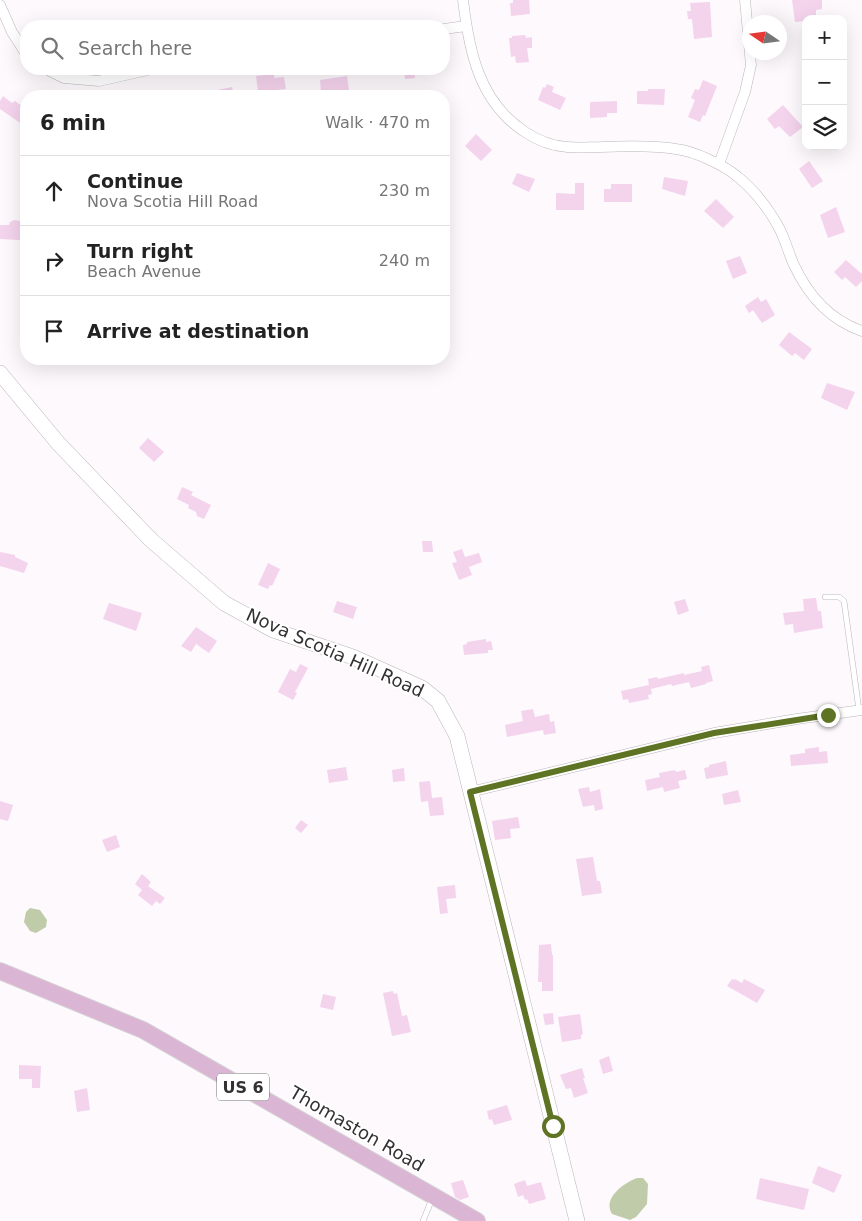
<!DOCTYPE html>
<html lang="en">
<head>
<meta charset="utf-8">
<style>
	:root { --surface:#fff; --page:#f2f2f2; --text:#222; --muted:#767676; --line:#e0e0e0 }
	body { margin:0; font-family:"DejaVu Sans",sans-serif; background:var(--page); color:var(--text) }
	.controls { position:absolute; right:15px; top:15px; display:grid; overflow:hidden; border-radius:10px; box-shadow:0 5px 20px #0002 }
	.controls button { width:45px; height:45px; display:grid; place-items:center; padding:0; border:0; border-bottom:1px solid var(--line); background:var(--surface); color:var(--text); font:25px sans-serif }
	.compass { position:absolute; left:742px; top:15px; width:45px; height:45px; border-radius:50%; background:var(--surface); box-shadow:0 5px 20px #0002; rotate:283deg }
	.stop { position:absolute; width:15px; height:15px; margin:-11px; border:4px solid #5e7323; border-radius:50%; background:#fff }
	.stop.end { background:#5e7323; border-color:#fff; box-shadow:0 1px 5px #0008 }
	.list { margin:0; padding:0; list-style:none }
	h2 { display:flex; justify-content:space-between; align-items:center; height:65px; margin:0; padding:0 20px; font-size:21px }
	h2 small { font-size:16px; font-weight:400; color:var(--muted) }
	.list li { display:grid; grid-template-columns:32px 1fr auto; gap:15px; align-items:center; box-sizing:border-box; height:70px; padding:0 20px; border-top:1px solid var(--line) }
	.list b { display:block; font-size:19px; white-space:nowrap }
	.list p { margin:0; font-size:16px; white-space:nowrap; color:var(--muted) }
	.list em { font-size:16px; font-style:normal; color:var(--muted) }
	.icon { flex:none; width:28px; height:28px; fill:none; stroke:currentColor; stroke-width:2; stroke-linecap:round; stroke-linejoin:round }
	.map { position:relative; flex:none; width:862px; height:1221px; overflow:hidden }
	.search { position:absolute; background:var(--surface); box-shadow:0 5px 20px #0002; left:20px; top:20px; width:430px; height:55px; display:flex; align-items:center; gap:12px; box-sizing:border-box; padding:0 18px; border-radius:20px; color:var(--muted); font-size:19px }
	.panel { position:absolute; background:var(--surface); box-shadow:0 5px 20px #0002; left:20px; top:90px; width:430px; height:275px; border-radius:20px }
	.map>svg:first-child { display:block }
</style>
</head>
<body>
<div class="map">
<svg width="862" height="1221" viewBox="0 0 862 1221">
	<rect width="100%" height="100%" fill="#fef9fd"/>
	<g fill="#c0cca9">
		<polygon points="30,908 40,910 47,920 46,927 36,933 30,931 24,922 26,912"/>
		<path d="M 637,1178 L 643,1178 L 648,1184 L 647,1204 L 636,1217 L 630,1220 L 612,1214 C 602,1198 624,1183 637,1178 Z"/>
	</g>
	<g fill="#f4d3ed">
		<polygon points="513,0 529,0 530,14 511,16 510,3 513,3"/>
		<polygon points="792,0 822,0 822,9 816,10 816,19 806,19 806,21 795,22"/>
		<polygon points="710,2 712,37 694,39 692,19 688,19 687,11 691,11 690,3"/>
		<polygon points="525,35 526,38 532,37 532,48 527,48 529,62 516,63 515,56 511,57 509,38 512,38 512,36"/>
		<polygon points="404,69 414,69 415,78 405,79"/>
		<polygon points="274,74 274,78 284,77 286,89 258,92 256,76"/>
		<polygon points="347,76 349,90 321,93 320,80"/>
		<polygon points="703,80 717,86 705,116 703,115 700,122 688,117 695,100 691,98 695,89 699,90"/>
		<polygon points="547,84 554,87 552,92 566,98 560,110 538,100 543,87 545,88"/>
		<polygon points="232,87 234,96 204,96 203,93"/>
		<polygon points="648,89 665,89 664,105 637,104 637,91 648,91"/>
		<polygon points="3,96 12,103 15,101 26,109 26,127 0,109 0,101"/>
		<polygon points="617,101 617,113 607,113 607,117 590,118 590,102"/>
		<polygon points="783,105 803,127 790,137 779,126 775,129 767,119"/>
		<polygon points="476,134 492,150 481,161 465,146"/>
		<polygon points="809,161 823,181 812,188 799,169"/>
		<polygon points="517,173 535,179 529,192 512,184"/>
		<polygon points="664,177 688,181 685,196 662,189"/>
		<polygon points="575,183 584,183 584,210 556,210 556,193 575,194"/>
		<polygon points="611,184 632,184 632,202 604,202 604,189 611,189"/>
		<polygon points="716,199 734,217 723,228 704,211"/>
		<polygon points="836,207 845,232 828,238 820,215"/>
		<polygon points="14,220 26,222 26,237 19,240 0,239 0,225 9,225 10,222"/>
		<polygon points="740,256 747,273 733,279 726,261"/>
		<polygon points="846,260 862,274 862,281 856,287 845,277 842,280 834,272"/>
		<polygon points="758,297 761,302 766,299 775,315 762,323 753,310 749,313 745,306"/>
		<polygon points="789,332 812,349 804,360 795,353 792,356 779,345"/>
		<polygon points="827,383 855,392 847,410 821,398"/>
		<polygon points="148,438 164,452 154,462 139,448"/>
		<polygon points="182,487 193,492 191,495 211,505 204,519 197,516 196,512 188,508 189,505 177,499"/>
		<polygon points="422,541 432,541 433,552 423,552"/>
		<polygon points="462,549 465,557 479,553 482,562 469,567 472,575 459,580 452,563 457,562 453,552"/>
		<polygon points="0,552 15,555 15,557 28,563 24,573 0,566"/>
		<polygon points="268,563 280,569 272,586 270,585 268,589 258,585"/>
		<polygon points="816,598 818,611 821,611 823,628 794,633 793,624 785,625 783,613 804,611 803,599"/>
		<polygon points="685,599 689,611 678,615 674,602"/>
		<polygon points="337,601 357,607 353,619 333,612"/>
		<polygon points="109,603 142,613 136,631 103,619"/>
		<polygon points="196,627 217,641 209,653 196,644 191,652 181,646"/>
		<polygon points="486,639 486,642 491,641 493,650 488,650 488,653 464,655 463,645 467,644 467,642"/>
		<polygon points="300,664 308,668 295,692 297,693 293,700 278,692 290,669 296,672"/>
		<polygon points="709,665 713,681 706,683 706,684 691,688 689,682 672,686 671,684 651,689 652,694 648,695 649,699 629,703 628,699 623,700 621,691 649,685 648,679 657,677 658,679 684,673 684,675 702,671 701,667"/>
		<polygon points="533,709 535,717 549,714 550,722 554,721 556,733 544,735 543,730 507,737 505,725 523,721 521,711"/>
		<polygon points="819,747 819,752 827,751 828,763 791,766 790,755 805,753 805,749"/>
		<polygon points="726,761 728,775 706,779 704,768 709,767 709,765"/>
		<polygon points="346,767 348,780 329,783 327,770"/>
		<polygon points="404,768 405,781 393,782 392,770"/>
		<polygon points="675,770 676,772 685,770 687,779 678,781 680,788 664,792 663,787 647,791 645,780 660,777 659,773"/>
		<polygon points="430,781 432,798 442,797 444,815 430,816 428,801 421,802 419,782"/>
		<polygon points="589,787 590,792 600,789 603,809 595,811 594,805 583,807 578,789"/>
		<polygon points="738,790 741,802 724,805 722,794"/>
		<polygon points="0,801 13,805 8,821 0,819"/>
		<polygon points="518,817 520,828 510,829 511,838 495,840 492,821"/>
		<polygon points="301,820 308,825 301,833 295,828"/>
		<polygon points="116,835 120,847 107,852 102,840"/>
		<polygon points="593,857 597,881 600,881 602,893 582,896 576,859"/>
		<polygon points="142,874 151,882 148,886 165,898 160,904 156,901 152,906 138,895 142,890 135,884"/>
		<polygon points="455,885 456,898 446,899 448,913 440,914 437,887"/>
		<polygon points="551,944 552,955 553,955 553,991 542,991 542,982 538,982 539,945"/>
		<polygon points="732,979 734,980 735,979 742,983 744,979 765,990 757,1003 727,986"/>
		<polygon points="393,991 394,994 397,993 402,1016 407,1015 411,1032 392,1036 383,993"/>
		<polygon points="323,994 336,997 333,1010 320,1007"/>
		<polygon points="553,1013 554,1024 545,1025 543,1014"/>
		<polygon points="580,1014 583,1034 581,1035 581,1039 562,1042 558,1017"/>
		<polygon points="609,1056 613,1071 603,1074 599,1060"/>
		<polygon points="19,1065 41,1066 40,1088 32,1088 32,1079 19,1079"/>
		<polygon points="582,1068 585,1078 583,1078 588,1093 574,1098 571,1088 566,1089 560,1075"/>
		<polygon points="87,1088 90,1110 77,1112 74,1091"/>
		<polygon points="507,1105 512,1120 494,1125 492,1119 489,1120 487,1111"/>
		<polygon points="818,1166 842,1175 834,1193 812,1183"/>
		<polygon points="760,1178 809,1189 804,1210 756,1199"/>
		<polygon points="463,1180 469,1197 460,1200 455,1197 451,1183"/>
		<polygon points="525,1180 527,1186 541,1182 546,1199 529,1204 527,1199 525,1200 523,1195 518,1197 514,1184"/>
	</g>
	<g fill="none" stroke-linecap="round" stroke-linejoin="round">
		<g stroke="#bbb6b9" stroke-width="6">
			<g id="lane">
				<polyline points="825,597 839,597 844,601 859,710"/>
				<polyline points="423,1221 432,1199"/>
			</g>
		</g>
		<g stroke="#bbb6b9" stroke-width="11">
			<g id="street">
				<path d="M 463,0 C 469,51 479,102 525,132 C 537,140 552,146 567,147 C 578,148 590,147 601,147 C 625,146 652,145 676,149 C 694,151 724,165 738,177 C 754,190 768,208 778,226 C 785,238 788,252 794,265 C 808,295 830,320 862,331"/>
				<polyline points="0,5 12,32 26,54"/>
				<polyline points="444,29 466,26"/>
				<polyline points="46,69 64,78 99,81 152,69"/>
				<polyline points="719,164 745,92 751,65 745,0"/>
				<polyline points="470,792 714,733 797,719 862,710"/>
			</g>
		</g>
		<g stroke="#bbb6b9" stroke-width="16">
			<polyline id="secondary" points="0,373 58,443 151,540 224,603 273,630 353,657 422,688 438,701 457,736 577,1221"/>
		</g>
		<g stroke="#d6d6d6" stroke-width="18">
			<polyline id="primary" points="0,971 143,1030 477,1221"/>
		</g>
		<use href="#lane" stroke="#fff" stroke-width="5"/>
		<use href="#street" stroke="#fff" stroke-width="10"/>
		<use href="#secondary" stroke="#fff" stroke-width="15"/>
		<use href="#primary" stroke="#dbb6d4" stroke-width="16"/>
	</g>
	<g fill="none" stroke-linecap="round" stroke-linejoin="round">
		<polyline stroke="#5e7323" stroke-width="6" points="553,1126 470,792 714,733 828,715"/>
	</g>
	<g text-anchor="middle" stroke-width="4" stroke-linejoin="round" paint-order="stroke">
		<rect fill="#fff" stroke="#706f70" stroke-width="1" x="217" y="1073.5" width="52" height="27" rx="4"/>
		<g font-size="16" font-weight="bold" fill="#333132">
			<text x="243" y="1093">US 6</text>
		</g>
		<g font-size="18" fill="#333132" stroke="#fff">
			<text transform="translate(335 653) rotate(24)" y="6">Nova Scotia Hill Road</text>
			<text transform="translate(357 1129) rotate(30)" y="6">Thomaston Road</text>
		</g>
	</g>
</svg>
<div class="controls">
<button>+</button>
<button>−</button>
<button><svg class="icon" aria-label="layers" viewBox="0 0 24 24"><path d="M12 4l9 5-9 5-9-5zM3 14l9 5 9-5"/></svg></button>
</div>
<svg class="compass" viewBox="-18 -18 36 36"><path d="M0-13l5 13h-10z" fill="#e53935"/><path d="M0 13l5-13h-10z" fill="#767676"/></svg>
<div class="stop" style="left:553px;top:1126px"></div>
<div class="stop end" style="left:828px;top:715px"></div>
<div class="search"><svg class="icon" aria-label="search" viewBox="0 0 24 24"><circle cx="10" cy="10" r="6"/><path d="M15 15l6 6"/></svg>Search here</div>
<section class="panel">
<h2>6 min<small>Walk · 470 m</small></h2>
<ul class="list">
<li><svg class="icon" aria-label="ahead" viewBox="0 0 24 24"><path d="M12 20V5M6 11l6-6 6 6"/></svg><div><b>Continue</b><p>Nova Scotia Hill Road</p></div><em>230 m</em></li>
<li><svg class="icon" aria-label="right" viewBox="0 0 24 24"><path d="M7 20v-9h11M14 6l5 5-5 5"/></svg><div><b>Turn right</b><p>Beach Avenue</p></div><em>240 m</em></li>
<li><svg class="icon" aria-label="arrive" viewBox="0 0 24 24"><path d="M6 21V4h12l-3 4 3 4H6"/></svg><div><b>Arrive at destination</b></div></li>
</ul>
</section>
</div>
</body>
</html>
